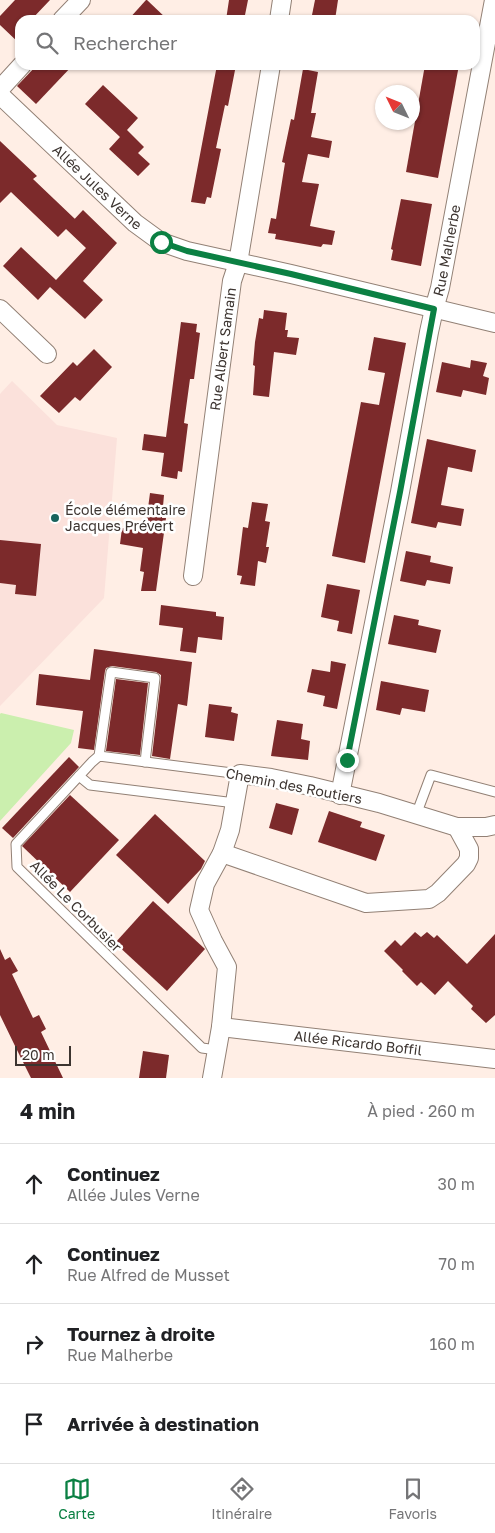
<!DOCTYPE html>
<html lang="fr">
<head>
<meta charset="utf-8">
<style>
	:root { --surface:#fff; --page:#f6f6f6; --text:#202124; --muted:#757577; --line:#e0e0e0; --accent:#0b8043 }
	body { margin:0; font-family:"Golos Text",sans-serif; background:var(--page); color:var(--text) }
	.compass { position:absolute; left:375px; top:85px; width:45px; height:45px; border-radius:50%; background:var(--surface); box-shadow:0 1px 4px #0004; rotate:313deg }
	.scale { position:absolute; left:15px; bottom:12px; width:56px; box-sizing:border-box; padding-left:5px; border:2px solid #3c3430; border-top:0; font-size:14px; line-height:18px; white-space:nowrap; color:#3c3430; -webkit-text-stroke:4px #fff; paint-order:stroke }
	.stop { position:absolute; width:15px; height:15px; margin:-11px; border:4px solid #0b8043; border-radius:50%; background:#fff }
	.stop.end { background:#0b8043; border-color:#fff; box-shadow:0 1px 5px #0008 }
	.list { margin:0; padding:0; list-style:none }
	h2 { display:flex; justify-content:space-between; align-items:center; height:65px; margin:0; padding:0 20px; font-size:21px }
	h2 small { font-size:16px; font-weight:400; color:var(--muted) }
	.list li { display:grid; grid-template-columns:32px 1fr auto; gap:15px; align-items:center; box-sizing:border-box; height:80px; padding:0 20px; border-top:1px solid var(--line) }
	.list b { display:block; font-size:19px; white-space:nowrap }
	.list p { margin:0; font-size:16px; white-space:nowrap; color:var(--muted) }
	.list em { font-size:16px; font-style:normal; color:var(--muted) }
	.icon { flex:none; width:28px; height:28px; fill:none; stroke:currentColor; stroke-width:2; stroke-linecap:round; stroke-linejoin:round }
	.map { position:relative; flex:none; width:495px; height:1078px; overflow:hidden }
	.search { position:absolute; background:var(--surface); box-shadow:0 1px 4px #0004; left:15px; right:15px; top:15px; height:55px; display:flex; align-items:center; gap:12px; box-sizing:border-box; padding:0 18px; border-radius:15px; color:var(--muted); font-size:19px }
	.sheet { height:385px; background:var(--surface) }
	nav { display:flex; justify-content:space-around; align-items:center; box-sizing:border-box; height:70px; border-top:1px solid var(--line); background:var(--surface); font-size:14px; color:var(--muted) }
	nav a { display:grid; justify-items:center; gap:2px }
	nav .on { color:var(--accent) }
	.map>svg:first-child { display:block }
</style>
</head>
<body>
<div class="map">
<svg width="495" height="1078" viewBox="0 0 495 1078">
	<rect width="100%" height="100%" fill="#ffeee5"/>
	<polygon fill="#fbe1db" points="12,381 57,425 117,438 104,598 0,706 0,394"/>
	<polygon fill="#cbefae" points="1,713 74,730 71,743 0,821 0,714"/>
	<g fill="#7c2a2b">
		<polygon points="15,0 50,0 31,20 20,20 20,44 0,25 0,16"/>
		<polygon points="146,0 147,0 168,20 128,20"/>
		<polygon points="229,0 248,0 245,15 241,15 240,20 226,20"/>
		<polygon points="315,0 338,0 335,20 311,20"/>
		<polygon points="37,65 73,65 36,104 17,86"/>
		<polygon points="217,65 236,65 228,106 225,105 216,148 221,149 211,198 207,197 205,204 191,202"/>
		<polygon points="425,65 459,65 438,178 406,172"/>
		<polygon points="303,69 318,72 311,113 316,113 311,137 332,141 329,158 308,154 302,182 319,184 310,226 335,231 332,245 323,244 321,247 275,239 276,234 268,233 271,218 276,219 285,163 282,162 291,119 294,120"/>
		<polygon points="103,85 138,118 127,130 144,147 138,153 150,164 138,176 109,149 120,137 85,104"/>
		<polygon points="0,141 37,176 33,179 75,219 68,226 83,210 117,243 83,281 103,300 85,319 50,287 38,300 3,266 21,247 56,280 86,248 66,229 58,237 11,192 0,203"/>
		<polygon points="401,199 432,204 421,266 391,260 393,250 391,249"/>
		<polygon points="264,310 287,313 285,330 288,330 287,337 299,338 296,355 274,352 269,397 253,395 255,366 253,365 255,342 259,318 263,319"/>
		<polygon points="181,322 197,324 196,332 200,333 194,379 190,379 184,423 188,424 182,472 178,471 177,479 161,476 164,453 142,450 144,434 166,437"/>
		<polygon points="374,337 406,343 365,563 332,556 361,402 379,405 385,373 368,370"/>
		<polygon points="94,349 112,367 80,401 75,397 59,413 40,396 73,362 77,366"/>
		<polygon points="471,360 487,363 483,376 489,378 486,395 463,390 461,397 436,392 442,362 470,368"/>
		<polygon points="427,439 476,450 472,472 448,467 441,505 464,509 461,526 438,522 436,528 411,523"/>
		<polygon points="150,493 164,495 162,518 166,518 156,591 141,591 144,572 140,571 143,548 120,544 122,528 145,531"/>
		<polygon points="252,502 268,504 265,521 270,522 266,547 269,547 266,563 258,561 255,586 240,584 242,576 237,575 243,527 248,528"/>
		<polygon points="0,540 41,544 36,596 15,594 16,585 0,583"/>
		<polygon points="406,551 431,556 430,562 453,567 450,584 427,580 425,586 400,581"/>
		<polygon points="327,584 360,590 352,634 337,631 339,621 321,617"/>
		<polygon points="161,605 216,612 216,616 224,617 222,640 198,637 196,653 180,651 183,628 159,625"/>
		<polygon points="394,615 419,620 418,625 441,630 436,653 388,644"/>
		<polygon points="94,649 192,662 187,706 178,704 170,759 152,756 161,679 161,675 156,672 112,666 106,668 105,671 94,750 78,748 83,711 36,705 39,674 90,680"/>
		<polygon points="331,661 346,664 337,709 323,706 325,696 307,692 312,669 330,672"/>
		<polygon points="116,679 148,683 140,755 106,751"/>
		<polygon points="381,681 429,690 425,712 402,708 400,715 376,710"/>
		<polygon points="209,704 232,707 231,712 238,714 234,741 205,737"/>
		<polygon points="277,720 303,724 301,739 310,741 308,760 271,756"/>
		<polygon points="69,757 79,767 13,838 2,828"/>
		<polygon points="70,795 119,840 70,892 22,846"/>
		<polygon points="276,803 299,809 292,835 269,828"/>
		<polygon points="329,811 362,822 360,827 385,835 376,861 318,842"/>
		<polygon points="155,814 205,861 201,869 168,904 116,855"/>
		<polygon points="153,901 205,949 167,991 115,943"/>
		<polygon points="415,932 421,937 427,932 434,938 437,935 467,964 495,934 495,1015 486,1023 471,1009 473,1006 448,981 435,995 421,982 417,986 402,971 403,970 384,951 395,940 401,946"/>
		<polygon points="0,949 5,960 10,957 18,971 12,974 33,1018 39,1015 46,1029 41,1032 63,1078 31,1078 16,1048 0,1015"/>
		<polygon points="143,1051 169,1055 166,1078 139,1078"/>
	</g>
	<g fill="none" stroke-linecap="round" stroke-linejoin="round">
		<g stroke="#928075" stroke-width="11">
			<g id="service">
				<polyline points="99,756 111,672 155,678 145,762"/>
				<polyline points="79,776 90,785 235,803"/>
				<polyline points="416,815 431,775 495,792"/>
				<polyline points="217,1050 202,1048 17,867 16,844 92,762 99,756 240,774"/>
			</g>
		</g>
		<g stroke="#928075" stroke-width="20">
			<g id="minor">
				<polyline points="62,20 81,0"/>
				<polyline points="279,20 282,0"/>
				<polyline points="0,89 22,65"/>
				<path id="s1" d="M 0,95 L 135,223 L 161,242 L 187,251 L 291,274 L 495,323"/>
				<polyline points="0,309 47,354"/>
				<path id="s2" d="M 193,576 L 232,281 L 238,263 L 271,65"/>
				<path id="s3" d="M 340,795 L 400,492 L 429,332 L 434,309 L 440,288 L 494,0"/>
				<polyline points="222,853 366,903 429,899 438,893 466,864 469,858 469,849 457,827"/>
				<path id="s4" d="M 221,1027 L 495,1059"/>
				<polyline points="212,1078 221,1027 227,967 213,941 199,910 205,884 222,853 230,830 240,774 271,778 310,786 379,803 457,827 486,827 495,825"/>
			</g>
		</g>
		<use href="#service" stroke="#fff" stroke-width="9"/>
		<use href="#minor" stroke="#fff" stroke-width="18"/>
	</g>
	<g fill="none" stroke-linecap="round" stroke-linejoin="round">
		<polyline stroke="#0b8043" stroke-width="6" points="161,242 187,251 291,274 434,309 400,492 347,760"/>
	</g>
	<circle fill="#19645d" stroke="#fff" stroke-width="2" cx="55" cy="518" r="5"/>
	<g text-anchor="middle" stroke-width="5" stroke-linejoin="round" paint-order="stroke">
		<g font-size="14" fill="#3c3430" stroke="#fff">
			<text dy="5" stroke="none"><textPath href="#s1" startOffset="134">Allée Jules Verne</textPath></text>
			<text dy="5" stroke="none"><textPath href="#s3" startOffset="555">Rue Malherbe</textPath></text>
			<text dy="5" stroke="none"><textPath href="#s2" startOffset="229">Rue Albert Samain</textPath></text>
			<text transform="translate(294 786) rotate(11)" y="5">Chemin des Routiers</text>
			<text transform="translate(76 906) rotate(45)" y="5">Allée Le Corbusier</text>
			<text dy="5" stroke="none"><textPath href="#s4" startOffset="138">Allée Ricardo Boffil</textPath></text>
		</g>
		<g font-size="14" fill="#3c3430" stroke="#fff" text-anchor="start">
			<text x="65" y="515">École élémentaire<tspan x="65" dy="16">Jacques Prévert</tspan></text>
		</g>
	</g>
</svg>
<svg class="compass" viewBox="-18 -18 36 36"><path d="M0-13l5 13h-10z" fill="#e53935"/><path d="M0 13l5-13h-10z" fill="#757577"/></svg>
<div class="scale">20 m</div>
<div class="stop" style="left:161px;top:242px"></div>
<div class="stop end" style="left:347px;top:760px"></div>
<div class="search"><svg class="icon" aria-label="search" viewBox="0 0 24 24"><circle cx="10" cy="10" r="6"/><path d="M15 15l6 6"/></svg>Rechercher</div>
</div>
<section class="sheet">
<h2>4 min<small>À pied · 260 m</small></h2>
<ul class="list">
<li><svg class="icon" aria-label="ahead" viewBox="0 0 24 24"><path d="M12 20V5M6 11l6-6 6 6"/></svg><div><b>Continuez</b><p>Allée Jules Verne</p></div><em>30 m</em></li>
<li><svg class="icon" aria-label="ahead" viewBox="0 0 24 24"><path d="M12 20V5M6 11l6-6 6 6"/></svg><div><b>Continuez</b><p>Rue Alfred de Musset</p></div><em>70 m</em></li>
<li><svg class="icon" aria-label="right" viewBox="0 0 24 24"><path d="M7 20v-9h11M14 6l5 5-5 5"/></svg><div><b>Tournez à droite</b><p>Rue Malherbe</p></div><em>160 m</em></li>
<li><svg class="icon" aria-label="arrive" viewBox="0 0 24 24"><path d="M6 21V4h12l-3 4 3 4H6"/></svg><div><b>Arrivée à destination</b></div></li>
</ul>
</section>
<nav>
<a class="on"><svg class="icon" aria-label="map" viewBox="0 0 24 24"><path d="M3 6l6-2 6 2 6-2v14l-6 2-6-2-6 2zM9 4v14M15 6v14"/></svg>Carte</a>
<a><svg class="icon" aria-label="directions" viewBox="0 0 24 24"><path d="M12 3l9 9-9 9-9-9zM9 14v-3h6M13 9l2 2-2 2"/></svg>Itinéraire</a>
<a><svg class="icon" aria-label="saved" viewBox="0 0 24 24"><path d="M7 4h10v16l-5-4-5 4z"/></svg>Favoris</a>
</nav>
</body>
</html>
